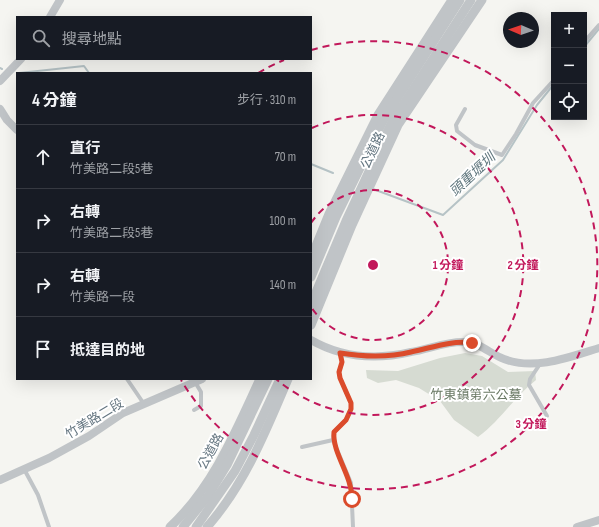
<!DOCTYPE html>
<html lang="zh-TW">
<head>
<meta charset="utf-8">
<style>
	:root { --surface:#171b24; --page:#20242c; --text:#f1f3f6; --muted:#9ea1a6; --line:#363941 }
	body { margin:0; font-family:"Sofia Sans Condensed","Noto Sans TC",sans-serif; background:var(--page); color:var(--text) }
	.controls { position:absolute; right:12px; top:12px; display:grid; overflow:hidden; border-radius:0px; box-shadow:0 4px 16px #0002 }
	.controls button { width:36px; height:36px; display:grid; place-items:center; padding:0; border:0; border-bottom:1px solid var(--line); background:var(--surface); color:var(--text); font:20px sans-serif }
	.compass { position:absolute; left:503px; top:12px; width:36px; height:36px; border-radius:50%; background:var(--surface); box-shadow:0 4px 16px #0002; rotate:272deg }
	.stop { position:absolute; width:12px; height:12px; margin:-9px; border:3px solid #db4b2b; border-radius:50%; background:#fff }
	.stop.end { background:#db4b2b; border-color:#fff; box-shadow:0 1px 4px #0008 }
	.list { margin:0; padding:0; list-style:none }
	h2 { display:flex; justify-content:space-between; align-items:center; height:52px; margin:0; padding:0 16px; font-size:17px }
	h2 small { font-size:13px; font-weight:400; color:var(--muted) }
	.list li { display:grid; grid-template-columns:26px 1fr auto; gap:12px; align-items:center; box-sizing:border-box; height:64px; padding:0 16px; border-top:1px solid var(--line) }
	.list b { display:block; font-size:15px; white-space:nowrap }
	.list p { margin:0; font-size:13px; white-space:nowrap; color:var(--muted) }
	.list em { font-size:13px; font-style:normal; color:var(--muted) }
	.icon { flex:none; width:22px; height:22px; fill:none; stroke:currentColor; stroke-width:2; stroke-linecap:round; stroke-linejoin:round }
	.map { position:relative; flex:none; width:599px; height:527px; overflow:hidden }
	.search { position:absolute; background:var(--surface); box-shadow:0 4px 16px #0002; left:16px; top:16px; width:296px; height:44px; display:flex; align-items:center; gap:10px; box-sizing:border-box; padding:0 14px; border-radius:0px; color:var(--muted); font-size:15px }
	.panel { position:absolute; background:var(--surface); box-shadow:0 4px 16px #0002; left:16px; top:72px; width:296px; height:308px; border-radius:0px }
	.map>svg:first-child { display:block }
</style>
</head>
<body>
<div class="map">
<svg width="599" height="527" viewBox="0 0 599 527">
	<rect width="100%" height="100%" fill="#f5f5f1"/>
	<path fill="#d6dbd2" d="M 465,353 L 482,356 L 508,372 L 535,371 L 536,380 C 514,397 500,421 478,437 L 454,420 L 440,401 L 419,388 L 396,380 L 378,383 L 367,378 L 366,370 L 398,371 L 440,358 Z"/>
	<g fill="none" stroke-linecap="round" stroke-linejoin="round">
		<g stroke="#b6c3c6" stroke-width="2">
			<polyline points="584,47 599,29"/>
			<polyline points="0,68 2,69"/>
			<polyline points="19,73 84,66 89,73"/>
			<polyline points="311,164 333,173"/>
			<polyline points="373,189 443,215 503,160 537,105 554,84"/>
		</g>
		<g stroke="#c0c4c7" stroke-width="4">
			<polyline points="584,42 599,25"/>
			<polyline points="465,109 456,125 457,131 475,145 502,155 516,134 533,103 554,80"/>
			<polyline points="341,353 342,363 339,372 340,378 351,403 351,409 346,420 334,432 333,440 351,483 353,527"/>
			<polyline points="540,364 530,379 529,385 547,416"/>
			<polyline points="127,379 144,404"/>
			<polyline points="194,410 201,406 201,392 195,382"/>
			<polyline points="302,447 333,440"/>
			<polyline points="24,469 38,495 49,527"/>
		</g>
		<g stroke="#c0c4c7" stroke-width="8">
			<polyline points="50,17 60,0"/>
			<polyline points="0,81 21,59"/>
			<polyline points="0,109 7,120 17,130"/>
			<path d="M 311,340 C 342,358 376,360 411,352 C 429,349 447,341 465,342 C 481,343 490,354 504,359 C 534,371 570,357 599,348"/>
			<polyline points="0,480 49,458 89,436 123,413 202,379"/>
			<polyline points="577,527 599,520"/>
		</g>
		<g stroke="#c0c4c7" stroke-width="9">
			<polyline points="311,258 329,214 378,115 452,0"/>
			<polyline points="311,277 336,217 384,119 460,0"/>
			<polyline points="311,304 346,221 392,122 471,0"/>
			<polyline points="311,325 352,225 398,125 482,0"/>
			<path d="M 170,527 C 213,487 236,431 260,379"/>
			<polyline points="183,527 208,496 227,465 268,379"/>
			<polyline points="196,527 235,471 254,435 280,379"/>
			<path d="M 207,527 C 245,484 266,431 288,379"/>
		</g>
	</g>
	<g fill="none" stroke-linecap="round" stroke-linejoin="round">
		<path stroke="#db4b2b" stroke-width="5" d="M 352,499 C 352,475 332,453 334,432 L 346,420 L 351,409 L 351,403 L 340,378 L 339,372 L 342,362 L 340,353 C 365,357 387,358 411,352 C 431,348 451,340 472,343"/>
	</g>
	<g fill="none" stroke="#c2185b" stroke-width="2" stroke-dasharray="7 5">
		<path d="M311 223A75 75 0 1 1 311 307"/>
		<path d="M312 128A150 150 0 1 1 276 379"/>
		<path d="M258 73A224 224 0 0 1 284 60M311 50A224 224 0 1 1 181 380"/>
	</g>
	<g text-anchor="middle" stroke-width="4" stroke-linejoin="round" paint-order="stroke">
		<g font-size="13" fill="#657681" stroke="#fff">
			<text transform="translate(372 150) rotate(-65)" y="5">公道路</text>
			<text transform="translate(94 418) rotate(-31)" y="5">竹美路二段</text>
			<text transform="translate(210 451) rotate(-61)" y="5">公道路</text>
		</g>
		<g font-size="13" fill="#697863" stroke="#fff">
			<text x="476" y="399">竹東鎮第六公墓</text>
		</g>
		<g font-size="14" font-style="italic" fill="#60777e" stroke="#fff">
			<text transform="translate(472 174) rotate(-43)" y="5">頭重壢圳</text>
		</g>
	</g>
	<circle cx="373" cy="265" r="6" fill="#c2185b" stroke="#fff" stroke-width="2"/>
	<g font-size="12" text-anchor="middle" font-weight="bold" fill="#c2185b" stroke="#fff" stroke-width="4" stroke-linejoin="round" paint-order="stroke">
		<text x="448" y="269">1 分鐘</text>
		<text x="523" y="269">2 分鐘</text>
		<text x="531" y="428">3 分鐘</text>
	</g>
</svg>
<div class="controls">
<button>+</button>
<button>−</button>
<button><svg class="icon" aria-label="locate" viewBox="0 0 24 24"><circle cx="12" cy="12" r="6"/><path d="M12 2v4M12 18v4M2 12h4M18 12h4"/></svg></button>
</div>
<svg class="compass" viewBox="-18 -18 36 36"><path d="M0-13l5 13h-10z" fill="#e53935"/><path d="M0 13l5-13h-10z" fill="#9ea1a6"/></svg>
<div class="stop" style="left:352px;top:499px"></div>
<div class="stop end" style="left:472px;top:343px"></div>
<div class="search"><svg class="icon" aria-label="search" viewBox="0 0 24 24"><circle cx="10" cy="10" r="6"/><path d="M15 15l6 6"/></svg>搜尋地點</div>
<section class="panel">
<h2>4 分鐘<small>步行 · 310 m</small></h2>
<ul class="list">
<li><svg class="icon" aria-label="ahead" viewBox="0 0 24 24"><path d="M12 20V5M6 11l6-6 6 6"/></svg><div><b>直行</b><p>竹美路二段5巷</p></div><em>70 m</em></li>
<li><svg class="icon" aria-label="right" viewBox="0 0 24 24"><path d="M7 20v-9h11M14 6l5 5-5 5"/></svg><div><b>右轉</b><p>竹美路二段5巷</p></div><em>100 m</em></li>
<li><svg class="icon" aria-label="right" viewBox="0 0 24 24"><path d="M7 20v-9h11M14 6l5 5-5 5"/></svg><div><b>右轉</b><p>竹美路一段</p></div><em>140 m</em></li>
<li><svg class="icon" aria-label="arrive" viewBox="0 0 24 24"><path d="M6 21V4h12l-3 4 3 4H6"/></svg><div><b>抵達目的地</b></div></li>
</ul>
</section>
</div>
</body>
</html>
